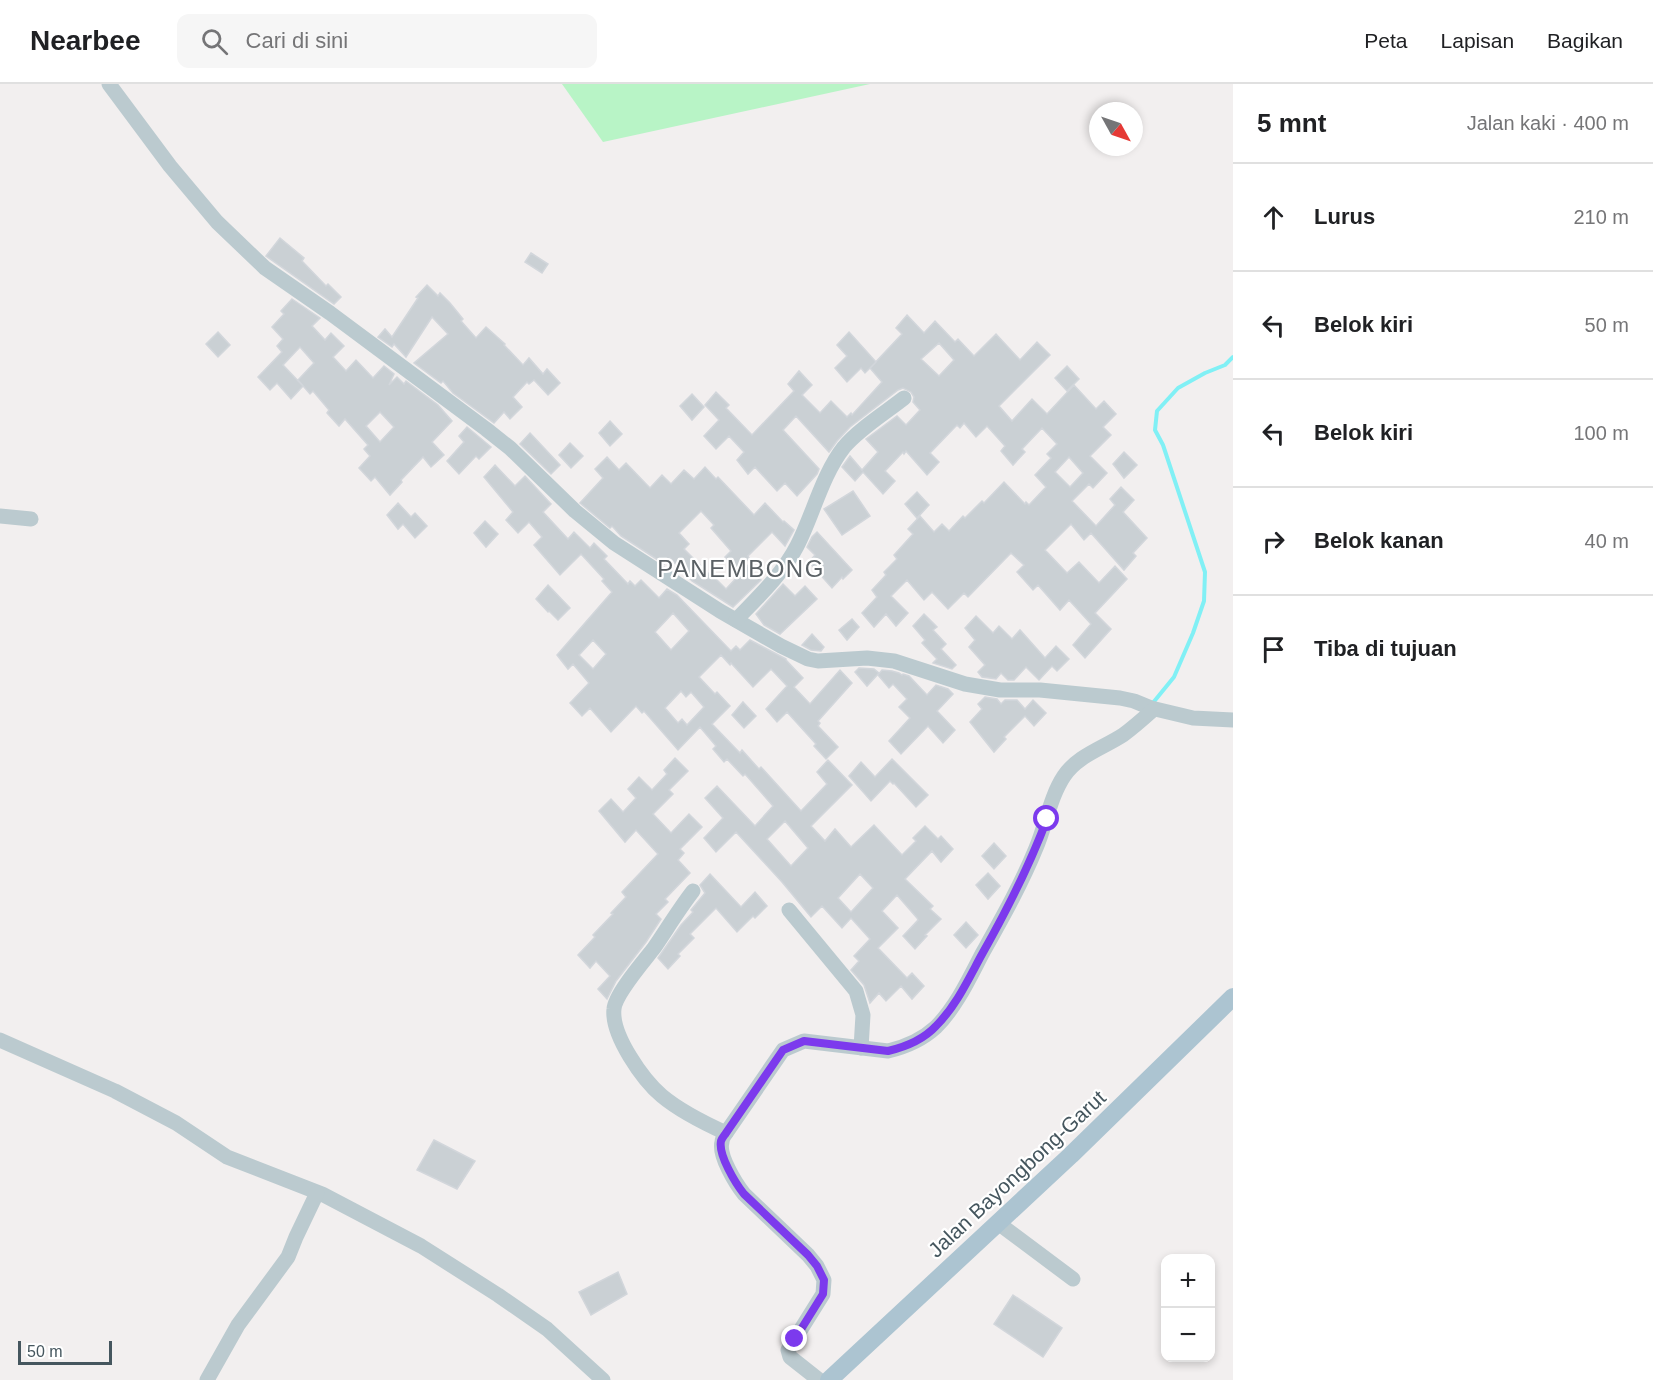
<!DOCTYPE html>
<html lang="id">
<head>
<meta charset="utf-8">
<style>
	:root { --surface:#fff; --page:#f6f6f6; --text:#202124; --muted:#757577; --line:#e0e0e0 }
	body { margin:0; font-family:Arial,sans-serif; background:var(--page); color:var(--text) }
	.controls { position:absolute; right:18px; bottom:18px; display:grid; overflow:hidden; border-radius:12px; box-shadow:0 3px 9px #0003 }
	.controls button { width:54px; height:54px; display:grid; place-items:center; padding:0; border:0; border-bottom:2px solid var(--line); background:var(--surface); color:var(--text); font:30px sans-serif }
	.compass { position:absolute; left:1089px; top:18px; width:54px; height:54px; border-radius:50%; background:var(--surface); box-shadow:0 3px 9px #0003; rotate:130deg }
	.scale { position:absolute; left:18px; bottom:15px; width:94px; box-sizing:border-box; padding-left:6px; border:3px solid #45565e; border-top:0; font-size:16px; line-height:21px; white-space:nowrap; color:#45565e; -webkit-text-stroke:4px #fff; paint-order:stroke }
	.stop { position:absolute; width:18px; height:18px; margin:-14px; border:4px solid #7c3aed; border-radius:50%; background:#fff }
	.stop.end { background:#7c3aed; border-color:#fff; box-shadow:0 2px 6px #0008 }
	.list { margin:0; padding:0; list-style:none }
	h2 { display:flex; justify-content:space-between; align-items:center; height:78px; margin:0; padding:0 24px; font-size:26px }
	h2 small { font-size:20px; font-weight:400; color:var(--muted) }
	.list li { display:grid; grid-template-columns:39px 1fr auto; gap:18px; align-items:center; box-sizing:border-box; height:108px; padding:0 24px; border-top:2px solid var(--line) }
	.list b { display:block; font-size:22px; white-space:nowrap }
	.list em { font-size:20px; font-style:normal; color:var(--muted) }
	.icon { flex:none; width:33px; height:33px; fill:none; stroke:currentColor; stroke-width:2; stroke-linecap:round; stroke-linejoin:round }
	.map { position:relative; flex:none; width:1233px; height:1296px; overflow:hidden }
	header { display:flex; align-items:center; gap:36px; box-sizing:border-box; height:84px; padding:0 30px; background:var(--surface); border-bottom:2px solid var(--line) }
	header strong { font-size:28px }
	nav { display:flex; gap:33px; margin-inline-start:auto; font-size:21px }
	.search { width:420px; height:54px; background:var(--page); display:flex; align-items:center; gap:15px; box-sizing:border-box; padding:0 21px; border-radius:12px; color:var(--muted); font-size:22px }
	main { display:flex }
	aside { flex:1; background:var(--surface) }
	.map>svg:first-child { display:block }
</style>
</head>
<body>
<header>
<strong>Nearbee</strong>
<div class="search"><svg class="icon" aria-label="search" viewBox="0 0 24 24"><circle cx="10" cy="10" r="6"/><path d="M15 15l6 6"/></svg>Cari di sini</div>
<nav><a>Peta</a><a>Lapisan</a><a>Bagikan</a></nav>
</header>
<main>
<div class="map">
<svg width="1233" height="1296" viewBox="0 0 1233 1296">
	<rect width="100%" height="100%" fill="#f2efef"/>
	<polygon fill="#b8f4c6" points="562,0 870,0 603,58"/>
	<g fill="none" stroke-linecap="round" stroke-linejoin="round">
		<polyline stroke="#81f0f5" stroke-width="4" points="1152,620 1174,593 1193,549 1204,517 1205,488 1163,361 1155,346 1157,327 1178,304 1205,289 1225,281 1233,273"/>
	</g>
	<g fill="#cad0d4" stroke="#d2d6db" stroke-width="1.5" fill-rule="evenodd">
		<polygon points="280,154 304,174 302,177 326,202 328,200 341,213 334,220 266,172"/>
		<polygon points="531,169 548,180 542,189 525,178"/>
		<polygon points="427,201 438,212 440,209 450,219 463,235 461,237 476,254 486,243 505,260 504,261 523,281 529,274 543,290 547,285 560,299 548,311 534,296 529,300 527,298 513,313 522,323 510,335 504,328 494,339 453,309 443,297 441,299 414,279 448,250 432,233 406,273 394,260 392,263 378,253 385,245 392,253 418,214 416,213"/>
		<path d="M 292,215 L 320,234 L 312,242 L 325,256 L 331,249 L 344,262 L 333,273 L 346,287 L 356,276 L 373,294 L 384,282 L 394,290 L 389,301 L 397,293 L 404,300 L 406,297 L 438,321 L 452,337 L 432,358 L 444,371 L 431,383 L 423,373 L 401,396 L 402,398 L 390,411 L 375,393 L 371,397 L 359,384 L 370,372 L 364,365 L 368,361 L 345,335 L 339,342 L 327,329 L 329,326 L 313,307 L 310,310 L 298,296 L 314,279 L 300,263 L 283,281 L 303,302 L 291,315 L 277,299 L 270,306 L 258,293 L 282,268 L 277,262 L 283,255 L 272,243 L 284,230 L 281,227 ZM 380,328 L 394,343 L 380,358 L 366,342 Z"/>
		<path d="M 907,231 L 924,249 L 935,237 L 955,258 L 958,255 L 974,272 L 996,250 L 1020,276 L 1037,258 L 1050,271 L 999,322 L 1012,337 L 1032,315 L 1047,330 L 1074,301 L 1096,325 L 1104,317 L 1116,330 L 1103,343 L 1111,351 L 1090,372 L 1107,389 L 1093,404 L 1089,400 L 1072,417 L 1096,442 L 1115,421 L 1110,415 L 1121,403 L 1134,416 L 1123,428 L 1147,454 L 1133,469 L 1136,472 L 1124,486 L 1091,449 L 1084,456 L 1071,440 L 1045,466 L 1067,489 L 1079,478 L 1099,499 L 1115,482 L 1127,495 L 1095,529 L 1111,545 L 1085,574 L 1073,561 L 1091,540 L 1069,516 L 1060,526 L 1038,501 L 1033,506 L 1017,488 L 1024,481 L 1011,469 L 968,513 L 964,509 L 948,525 L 932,508 L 924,516 L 907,496 L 891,512 L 908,529 L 896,542 L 886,530 L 874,543 L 862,529 L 877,513 L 872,506 L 886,491 L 884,488 L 897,475 L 894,471 L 913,450 L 908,445 L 920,432 L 934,448 L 942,440 L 949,447 L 963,432 L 965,434 L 982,417 L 984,419 L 1004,398 L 1025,420 L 1026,418 L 1029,421 L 1046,403 L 1035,391 L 1051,374 L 1047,370 L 1057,360 L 1042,344 L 1022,365 L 1025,368 L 1013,381 L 1001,367 L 1005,362 L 987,342 L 976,353 L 964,339 L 960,344 L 957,341 L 930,369 L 939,378 L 927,391 L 906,367 L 904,370 L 903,368 L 885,387 L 895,397 L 883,410 L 863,388 L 855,397 L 842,383 L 850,372 L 862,386 L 878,368 L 866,355 L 897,332 L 906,341 L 920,326 L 913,318 L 914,313 L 911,308 L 903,304 L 898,306 L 850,343 L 837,357 L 829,368 L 796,332 L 783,346 L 819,385 L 817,390 L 797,412 L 785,399 L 777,407 L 755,383 L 748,390 L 737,376 L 744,368 L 729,352 L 716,365 L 704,352 L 719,336 L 705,321 L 716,308 L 729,321 L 726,324 L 752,351 L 794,307 L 788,300 L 799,287 L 812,301 L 802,311 L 820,329 L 831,317 L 847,333 L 851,329 L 852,331 L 882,298 L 870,284 L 902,250 L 896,244 ZM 939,259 L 954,276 L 939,292 L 921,275 ZM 1069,373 L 1083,389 L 1070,403 L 1055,388 Z"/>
		<polygon points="218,248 230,261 218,273 206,260"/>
		<polygon points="849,248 876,278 865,289 861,284 847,298 835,284 847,272 837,261"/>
		<polygon points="1067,282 1079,295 1067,307 1055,294"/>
		<polygon points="692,310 704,323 692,336 680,322"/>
		<polygon points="610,337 622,350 610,362 599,349"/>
		<polygon points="467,343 491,363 479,375 476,372 459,390 447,377 464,358 459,352"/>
		<polygon points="530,349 560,381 551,390 520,360"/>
		<polygon points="570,359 583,372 571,384 559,371"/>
		<polygon points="1124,368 1137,381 1124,394 1113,380"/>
		<path d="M 607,373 L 619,386 L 626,379 L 650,404 L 662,391 L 671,400 L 684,386 L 694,395 L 705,383 L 716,395 L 718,393 L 754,431 L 765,419 L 783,438 L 784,437 L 794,446 L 785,462 L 772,448 L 748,472 L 749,474 L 745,479 L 761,496 L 733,523 L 692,497 L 670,474 L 664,480 L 621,452 L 612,442 L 610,444 L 580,419 L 603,394 L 595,385 ZM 701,427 L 714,441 L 711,444 L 731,467 L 725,473 L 740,490 L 726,505 L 712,491 L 711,492 L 684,465 L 689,460 L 679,449 Z"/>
		<path d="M 495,381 L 515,402 L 525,392 L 551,420 L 543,428 L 568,455 L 574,448 L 590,464 L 594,459 L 607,472 L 604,475 L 628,500 L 630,497 L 635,502 L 641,496 L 659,514 L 667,505 L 677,511 L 731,567 L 736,562 L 740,566 L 750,556 L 786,575 L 786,576 L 803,594 L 794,603 L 810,620 L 840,586 L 852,599 L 818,637 L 820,639 L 818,642 L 838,663 L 826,675 L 814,662 L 816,660 L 787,628 L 777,638 L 766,625 L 787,602 L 771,585 L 753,603 L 731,579 L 730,581 L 721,571 L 699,593 L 715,610 L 717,608 L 730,622 L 712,640 L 740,669 L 742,666 L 759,685 L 761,683 L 801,727 L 827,700 L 817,688 L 828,676 L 852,701 L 811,742 L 825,757 L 835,745 L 851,763 L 874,741 L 902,771 L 916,757 L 913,754 L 925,742 L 938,755 L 941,752 L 953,765 L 941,778 L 932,767 L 905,795 L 933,822 L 930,825 L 941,835 L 925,851 L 927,852 L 915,865 L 903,852 L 918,836 L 917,834 L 897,811 L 882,827 L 898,844 L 878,864 L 907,894 L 912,889 L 924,902 L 912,915 L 901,902 L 886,917 L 879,909 L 870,919 L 864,901 L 851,886 L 859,877 L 854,872 L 870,855 L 851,834 L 842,844 L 822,822 L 811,833 L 782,798 L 736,748 L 716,768 L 704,754 L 723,734 L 705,714 L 717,702 L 755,742 L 773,722 L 745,690 L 743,692 L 727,675 L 724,678 L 713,665 L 716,662 L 700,643 L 678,666 L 644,627 L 642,629 L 636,622 L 611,648 L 590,624 L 582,632 L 570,619 L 589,599 L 573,580 L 568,585 L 557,571 L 612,508 L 602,497 L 604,495 L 581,470 L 560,491 L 534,461 L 542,453 L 529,438 L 518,449 L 506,436 L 513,428 L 484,393 ZM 673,529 L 689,547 L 671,566 L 655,548 ZM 593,556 L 606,570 L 593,585 L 579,571 ZM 681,607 L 686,613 L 691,608 L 704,623 L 687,641 L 682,635 L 678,639 L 665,624 ZM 785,737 L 808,764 L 791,782 L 767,755 ZM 860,790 L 873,804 L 851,828 L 838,814 Z"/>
		<polygon points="853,407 870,432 842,451 824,425"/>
		<polygon points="917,408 929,421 917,434 905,420"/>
		<polygon points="398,419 411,433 415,429 427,442 415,454 403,440 398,445 387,431"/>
		<polygon points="485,437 498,450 486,463 474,449"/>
		<polygon points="817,448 852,486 843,495 842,493 832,504 809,478 815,471 807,463 812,453"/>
		<polygon points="783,500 795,512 805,502 817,515 780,550 764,541 756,530"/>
		<polygon points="548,501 570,524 558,536 549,527 548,528 536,515"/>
		<polygon points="924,530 937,543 933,546 946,560 941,565 956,581 952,585 933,579 937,575 922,559 925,556 913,542"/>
		<polygon points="976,532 993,549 999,542 1012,555 1020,546 1045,574 1056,562 1069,575 1057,587 1052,582 1039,596 1026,583 1014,596 1008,596 1001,589 996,595 982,593 978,588 985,581 969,563 975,556 965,544"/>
		<polygon points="852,535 859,543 847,556 839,546"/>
		<polygon points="812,550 824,563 821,567 811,566 802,561"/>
		<polygon points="859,584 874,585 879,589 867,602 855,588"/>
		<polygon points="882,586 892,587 899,589 902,591 903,590 909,592 927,611 936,601 948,605 953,610 937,627 955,646 943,659 928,642 901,670 889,657 910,634 899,623 907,615 893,600 889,604 878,591"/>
		<polygon points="985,613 997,615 1001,620 1005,616 1017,616 1025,625 1033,616 1046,629 1034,642 1025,632 1004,653 1006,655 994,668 970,638 982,625 978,620"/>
		<polygon points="743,618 756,632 744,644 732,631"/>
		<polygon points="675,674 688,687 669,706 673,710 653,730 671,749 689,730 702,743 680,765 684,769 678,776 690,789 665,815 668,818 656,830 661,835 646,858 616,897 607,915 598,905 610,892 596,877 590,884 578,871 595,853 593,851 613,830 611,829 626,813 622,808 658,770 636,746 625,758 599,727 611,715 623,728 636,714 628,705 639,693 652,706 667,690 664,686"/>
		<polygon points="892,675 928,711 916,723 894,699 893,700 890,697 871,717 849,692 861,678 875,693"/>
		<polygon points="994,759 1006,772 994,785 982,772"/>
		<polygon points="988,789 1000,802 988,815 976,801"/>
		<polygon points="710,790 741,823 755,808 767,822 755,834 753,832 737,848 716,824 690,850 694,854 678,870 680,872 668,885 658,874 681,841 693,828 691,826 705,809 700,801"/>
		<polygon points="966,838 978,851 966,864 954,851"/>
		<polygon points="434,1056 475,1077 457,1105 417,1086"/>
		<polygon points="618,1188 627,1210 591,1231 579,1208"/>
		<polygon points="1013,1211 1062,1244 1043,1273 994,1240"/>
	</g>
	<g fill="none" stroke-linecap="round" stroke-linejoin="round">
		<g stroke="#bbcacf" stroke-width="15">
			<polyline points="109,0 170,82 217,138 265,184 330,229 486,345 510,364 575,427 614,459 720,527 781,562 808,575 818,577 867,574 894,577 965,600 1000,606 1040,606 1120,614 1134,617 1151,624 1193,634 1233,636"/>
			<polyline points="0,432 31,435"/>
			<path d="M 736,536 C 758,513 782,491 797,462 C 813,431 822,391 844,363 C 859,345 885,329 904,314"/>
			<path d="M 693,807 C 679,825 667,845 654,864 C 644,877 615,910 614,925 C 611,951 643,996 662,1012 C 680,1027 704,1039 726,1049"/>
			<polyline points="789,826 856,907 863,931 861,964"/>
			<polyline points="0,956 115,1007 176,1039 227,1073 322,1110 421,1162 498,1211 547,1245 603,1296"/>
			<polyline points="998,1139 1073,1195"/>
			<polyline points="207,1296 238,1241 288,1173 296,1153 317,1109"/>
			<path d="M 819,1296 L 790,1273 L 788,1266 L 823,1210 L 824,1196 L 817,1182 L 808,1171 L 744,1110 C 736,1100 718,1071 722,1058 C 722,1054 724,1052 726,1049 L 783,966 L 804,957 L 888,967 C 905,963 923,955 936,943 C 956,923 969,895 982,870 C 1001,836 1021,801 1036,764 C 1046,741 1050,713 1064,692 C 1077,672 1103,664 1123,651 C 1134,643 1144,634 1154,625"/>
		</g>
		<polyline stroke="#acc4d1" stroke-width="18" points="829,1296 1071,1071 1233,913"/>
	</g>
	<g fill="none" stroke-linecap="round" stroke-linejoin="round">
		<path stroke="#7c3aed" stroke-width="8" d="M 795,1255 L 823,1210 L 824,1196 L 817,1182 L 808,1171 L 744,1110 C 736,1100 718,1071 721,1057 C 722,1054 724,1052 726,1049 L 783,966 L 804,957 L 888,967 C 905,963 924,955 936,942 C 956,922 968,896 981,872 C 1006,828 1029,783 1047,735"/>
	</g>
	<g text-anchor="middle" stroke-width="4.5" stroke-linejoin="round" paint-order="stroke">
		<g font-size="21" fill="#45565e" stroke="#fff">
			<text transform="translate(1017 1090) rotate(-43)" y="7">Jalan Bayongbong-Garut</text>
		</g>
		<g font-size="24" letter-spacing="1.5" fill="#5b6165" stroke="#fff">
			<text x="741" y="493">PANEMBONG</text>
		</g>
	</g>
</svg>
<div class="controls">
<button>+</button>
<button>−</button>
</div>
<svg class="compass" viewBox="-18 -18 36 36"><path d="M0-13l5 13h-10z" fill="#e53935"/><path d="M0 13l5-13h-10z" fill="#757577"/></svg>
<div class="scale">50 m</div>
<div class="stop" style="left:1047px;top:735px"></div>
<div class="stop end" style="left:795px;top:1255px"></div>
</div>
<aside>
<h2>5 mnt<small>Jalan kaki · 400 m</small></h2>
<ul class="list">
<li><svg class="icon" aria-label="ahead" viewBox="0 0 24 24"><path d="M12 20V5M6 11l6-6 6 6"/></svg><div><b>Lurus</b></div><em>210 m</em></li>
<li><svg class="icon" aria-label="left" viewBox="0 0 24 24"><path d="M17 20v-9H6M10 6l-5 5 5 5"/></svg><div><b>Belok kiri</b></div><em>50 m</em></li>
<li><svg class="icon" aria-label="left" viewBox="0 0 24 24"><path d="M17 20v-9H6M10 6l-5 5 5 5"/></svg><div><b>Belok kiri</b></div><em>100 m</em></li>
<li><svg class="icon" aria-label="right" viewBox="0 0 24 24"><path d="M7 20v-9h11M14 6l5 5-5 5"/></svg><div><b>Belok kanan</b></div><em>40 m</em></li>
<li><svg class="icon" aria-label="arrive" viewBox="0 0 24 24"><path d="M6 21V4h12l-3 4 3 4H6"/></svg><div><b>Tiba di tujuan</b></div></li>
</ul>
</aside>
</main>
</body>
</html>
